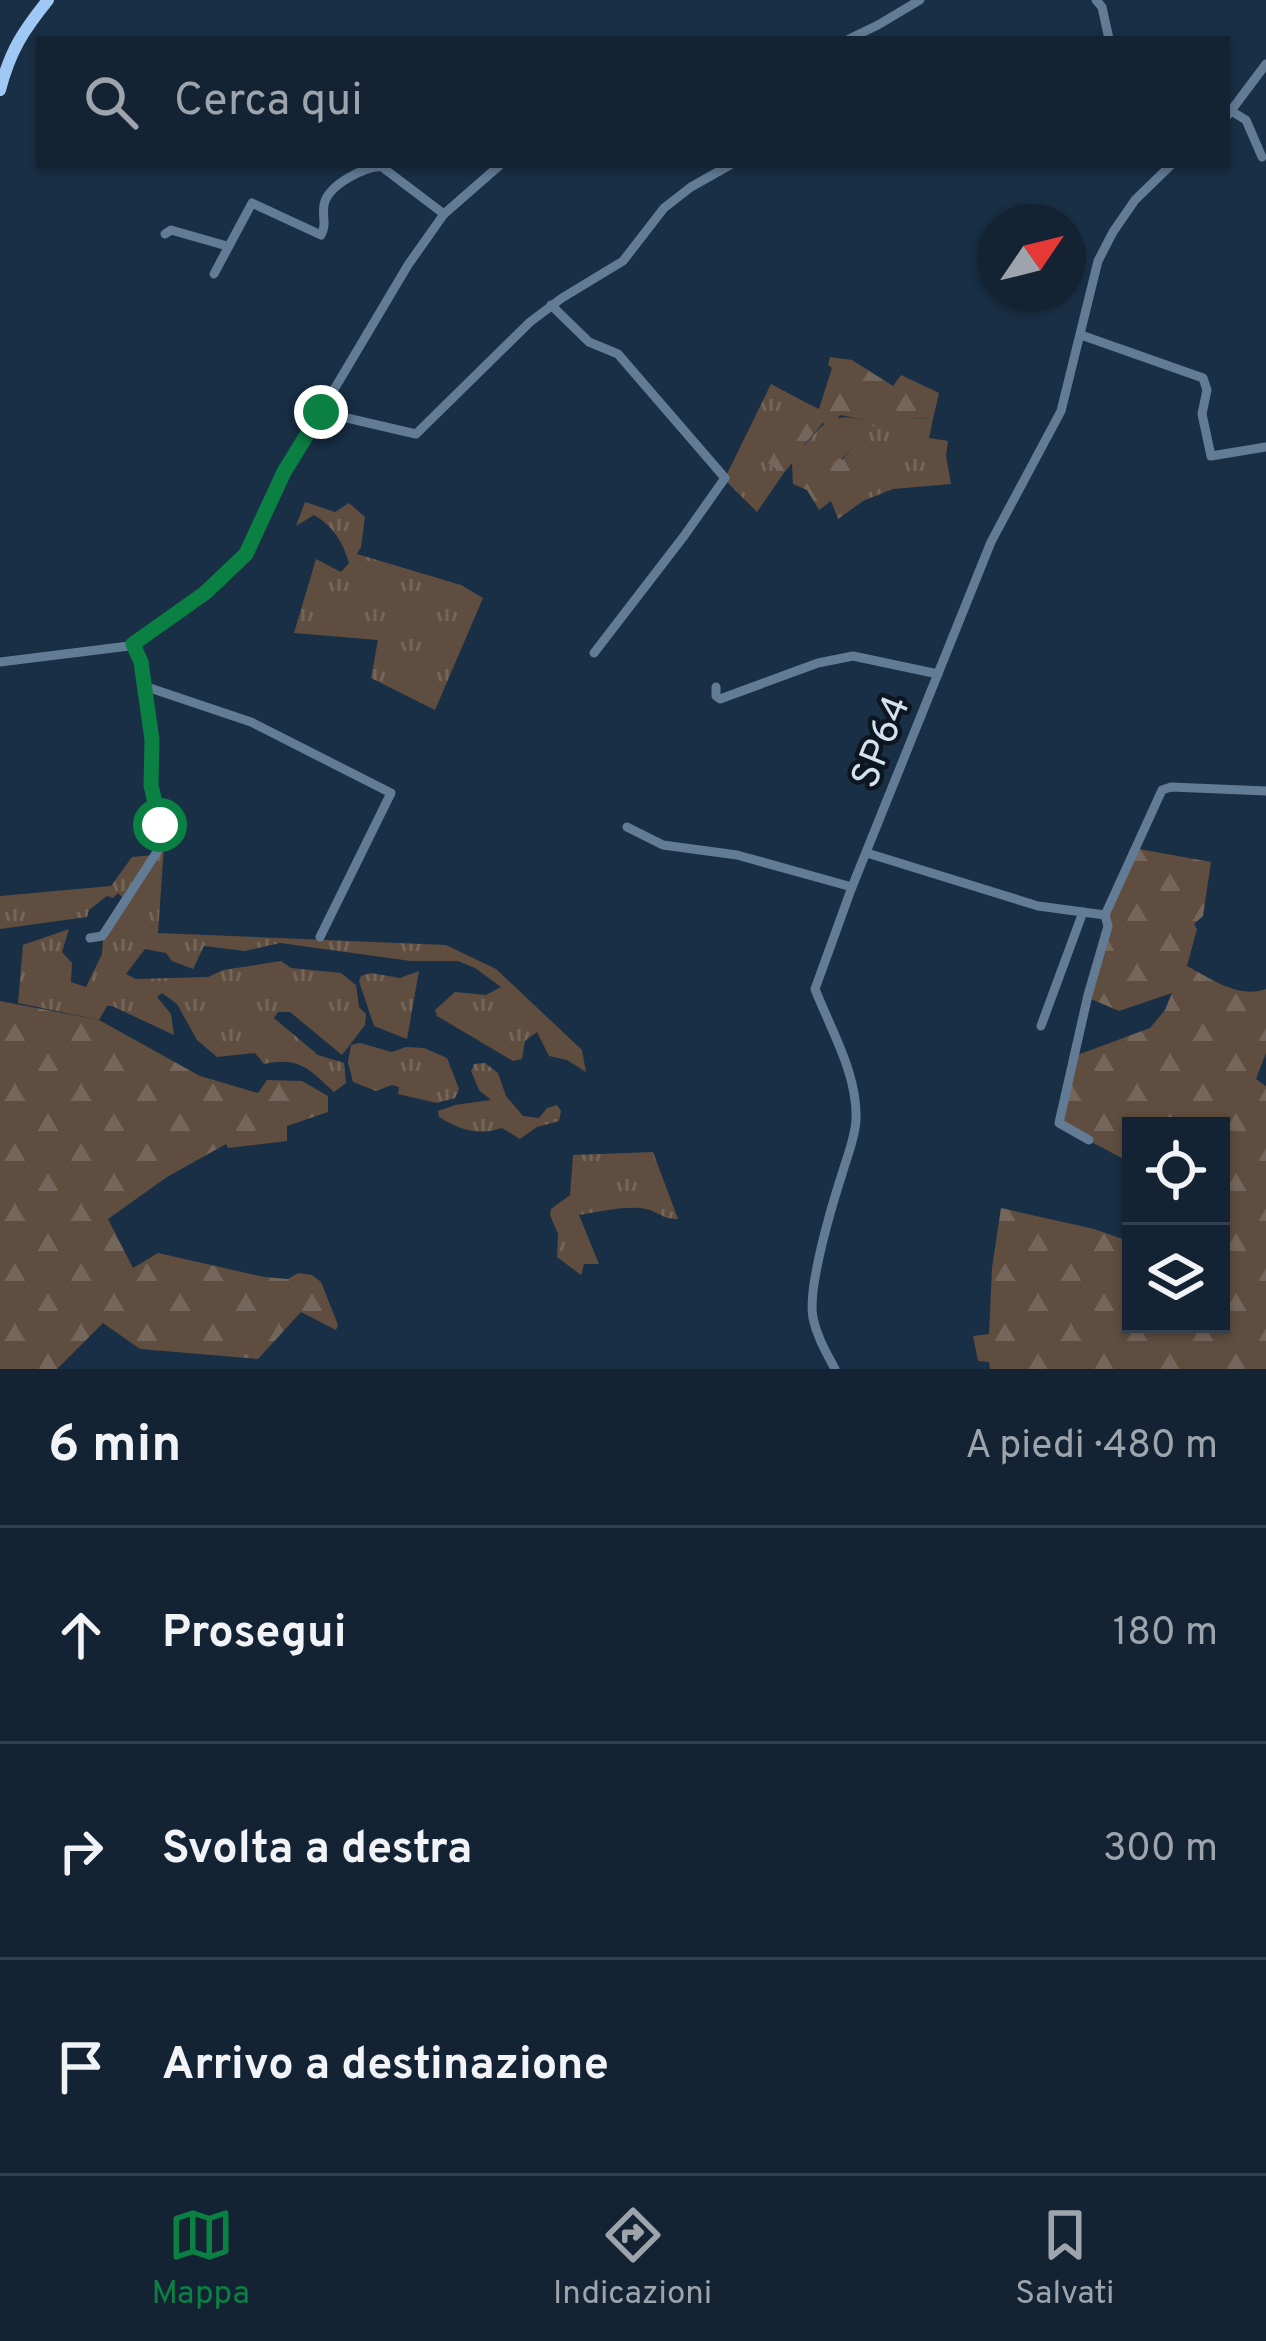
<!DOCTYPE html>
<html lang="it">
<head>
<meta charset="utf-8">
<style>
	:root { --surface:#132334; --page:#1c2b3c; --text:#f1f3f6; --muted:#9da4ac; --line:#32404f; --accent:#0b8043 }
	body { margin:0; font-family:Overpass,sans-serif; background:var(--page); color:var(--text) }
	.controls { position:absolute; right:36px; bottom:36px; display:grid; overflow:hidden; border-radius:0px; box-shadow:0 3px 9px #0004 }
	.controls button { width:108px; height:108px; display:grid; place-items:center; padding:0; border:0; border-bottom:3px solid var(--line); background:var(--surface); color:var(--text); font:60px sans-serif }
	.compass { position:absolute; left:978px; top:204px; width:108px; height:108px; border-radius:50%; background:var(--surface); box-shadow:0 3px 9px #0004; rotate:55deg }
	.stop { position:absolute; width:36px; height:36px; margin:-27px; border:9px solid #0b8043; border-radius:50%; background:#fff }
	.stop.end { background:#0b8043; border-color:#fff; box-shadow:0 3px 12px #0008 }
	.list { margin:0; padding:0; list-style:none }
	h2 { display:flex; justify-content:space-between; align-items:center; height:156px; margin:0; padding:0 48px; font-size:51px }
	h2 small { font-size:39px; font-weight:400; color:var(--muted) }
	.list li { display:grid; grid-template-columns:78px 1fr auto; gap:36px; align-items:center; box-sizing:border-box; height:216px; padding:0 48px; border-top:3px solid var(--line) }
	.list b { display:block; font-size:45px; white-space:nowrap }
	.list em { font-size:39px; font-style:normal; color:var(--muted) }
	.icon { flex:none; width:66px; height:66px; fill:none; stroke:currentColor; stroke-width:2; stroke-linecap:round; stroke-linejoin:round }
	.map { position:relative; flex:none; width:1266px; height:1369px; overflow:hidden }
	.search { position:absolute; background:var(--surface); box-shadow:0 3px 9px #0004; left:36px; right:36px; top:36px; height:132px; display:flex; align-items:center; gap:30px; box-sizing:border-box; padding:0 42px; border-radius:0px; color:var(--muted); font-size:45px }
	.sheet { height:804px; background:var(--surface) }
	nav { display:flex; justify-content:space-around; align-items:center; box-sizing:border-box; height:168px; border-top:3px solid var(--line); background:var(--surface); font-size:33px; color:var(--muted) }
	nav a { display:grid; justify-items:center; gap:6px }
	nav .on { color:var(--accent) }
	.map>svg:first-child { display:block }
</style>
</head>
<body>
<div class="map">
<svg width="1266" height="1369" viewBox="0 0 1266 1369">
	<defs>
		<pattern id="grass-tufts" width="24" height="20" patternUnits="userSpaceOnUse" patternTransform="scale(3)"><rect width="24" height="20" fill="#5f4d3f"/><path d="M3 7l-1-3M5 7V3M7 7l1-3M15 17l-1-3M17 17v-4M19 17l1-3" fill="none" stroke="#75665b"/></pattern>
		<pattern id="forest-firs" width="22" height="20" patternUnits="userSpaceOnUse" patternTransform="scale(3)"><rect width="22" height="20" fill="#5f4d3f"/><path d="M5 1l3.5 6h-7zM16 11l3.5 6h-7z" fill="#75665b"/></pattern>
	</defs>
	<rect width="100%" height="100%" fill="#192f45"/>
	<g fill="url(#grass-tufts)">
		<polygon points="771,384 805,402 762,458 783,474 757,512 727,482 726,476"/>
		<path d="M 886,406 L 908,418 L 933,419 L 929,438 L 948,441 L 946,456 L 951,484 L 893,489 L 863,501 L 852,494 L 860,488 L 853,447 L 840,461 L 824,470 L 804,446 C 828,417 832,413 869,421 Z"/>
		<path d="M 305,502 L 335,512 L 349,503 L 365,517 L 361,547 L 357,554 L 461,585 L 483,598 L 435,710 L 371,678 L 378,640 L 294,633 L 316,559 L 341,572 L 349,563 C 343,542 333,526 314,515 L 296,526 Z"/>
		<path d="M 164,846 L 158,933 L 446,945 L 496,969 L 582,1050 L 586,1072 L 567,1060 L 549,1056 L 537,1032 L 525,1041 L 522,1059 L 513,1061 L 437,1016 L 435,1010 L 455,992 L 486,995 L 501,987 L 475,968 L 458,961 L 411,961 L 280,943 L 245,951 L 204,946 L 193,969 L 172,961 L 166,953 L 145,949 L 126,974 L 136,979 L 208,977 L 223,970 L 281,961 L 291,968 L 341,973 L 356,985 L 359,1007 L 366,1014 L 365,1025 L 342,1055 L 290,1012 L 278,1012 L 274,1018 L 318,1055 L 344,1063 L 346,1083 L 334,1092 C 310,1070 300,1056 264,1064 L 255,1053 L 217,1057 L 197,1040 L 177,1004 L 162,993 L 157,997 L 171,1014 L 174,1035 L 112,1006 L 107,1006 L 99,1020 L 18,1003 L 23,945 L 69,929 L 62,952 L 72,963 L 71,982 L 86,987 L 102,954 L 103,938 L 126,901 L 118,893 L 113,898 L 107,896 L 89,910 L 87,917 L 0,929 L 0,896 L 111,886 L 132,857 L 154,855 Z"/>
		<polygon points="419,971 407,1039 374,1026 359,981 361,976 371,973 400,978"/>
		<polygon points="360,1043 392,1052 406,1047 424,1048 447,1058 459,1089 455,1098 437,1103 398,1094 399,1087 392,1085 376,1091 353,1082 348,1062 351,1045"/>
		<path d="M 485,1063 L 498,1073 L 506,1096 L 523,1116 L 539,1118 L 547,1108 L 557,1105 L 561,1111 L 559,1121 L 537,1127 L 520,1139 L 502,1128 C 478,1136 460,1130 439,1117 L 438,1111 L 455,1105 L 491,1100 L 479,1090 L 471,1071 L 474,1064 Z"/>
		<path d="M 653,1152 L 678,1219 C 664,1219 663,1215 650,1210 C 629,1204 600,1212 579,1215 L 599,1264 L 584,1264 L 581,1275 L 557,1257 L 558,1234 L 550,1215 L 551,1209 L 570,1195 L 573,1155 Z"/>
	</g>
	<g fill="url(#forest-firs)">
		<polygon points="830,357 852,360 893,386 901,375 939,393 933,419 908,418 886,407 874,427 869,421 840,415 830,427 823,423 804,445 824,470 840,458 842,460 853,447 865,460 874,478 853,494 863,501 838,519 831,501 819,510 807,490 793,484 792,463 783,474 761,458 805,402 819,409 832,368 828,365"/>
		<path d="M 1139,849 L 1211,862 L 1203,916 L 1194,924 L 1197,929 L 1187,966 C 1212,979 1238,999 1266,989 L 1266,1053 L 1256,1079 L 1266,1086 L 1266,1369 L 990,1369 L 989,1362 L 978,1361 L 973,1336 L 989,1334 L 992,1268 L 1001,1208 L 1094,1229 L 1131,1242 L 1131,1324 L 1221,1324 L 1221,1126 L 1131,1126 L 1131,1164 C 1110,1149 1073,1137 1059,1118 L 1072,1057 L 1150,1028 L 1165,1010 L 1172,993 L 1119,1011 L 1091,999 L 1108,914 Z"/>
		<polygon points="0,1001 99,1020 200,1076 258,1093 267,1080 302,1081 328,1096 328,1112 287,1126 287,1141 228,1148 226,1144 167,1177 108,1219 133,1268 158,1253 264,1277 288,1279 298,1273 312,1275 321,1282 338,1325 336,1330 301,1312 258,1359 140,1349 103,1323 57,1369 0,1369"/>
	</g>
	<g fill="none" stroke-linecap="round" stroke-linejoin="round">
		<g stroke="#627c96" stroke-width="9">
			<polyline points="1096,0 1102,7 1109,39"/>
			<polyline points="849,39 878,25 920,0"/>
			<polyline points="1231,111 1246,120 1262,157"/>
			<polyline points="1227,116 1266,64"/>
			<polyline points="165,234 171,230 227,246"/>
			<path d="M 214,274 L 252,203 L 321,235 C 327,224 322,218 324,205 C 327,186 365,165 382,167 L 444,214"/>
			<polyline points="551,305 589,342 618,354 725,478 684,536 594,653"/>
			<polyline points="1081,335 1203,378 1207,390 1202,414 1211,456 1266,447"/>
			<polyline points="321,412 416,434 530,322 562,298 623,261 664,208 691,187 730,165"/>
			<polyline points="0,662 129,646 205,593 231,569 246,553 285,472 408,265 444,214 500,165"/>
			<polyline points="144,686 251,722 391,793 320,937"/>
			<polyline points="716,687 716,696 720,699 818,663 853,656 938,674"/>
			<polyline points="627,827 663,845 737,855 852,887"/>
			<polyline points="867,853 1038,906 1105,915 1162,790 1171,787 1266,791"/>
			<polyline points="90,938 102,936 105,932 164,841 151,785 153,745 141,662 133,644"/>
			<polyline points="1041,1026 1083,912"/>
			<polyline points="1089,1140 1059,1123 1088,995 1108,926 1105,915"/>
			<path d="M 835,1369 C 826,1352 817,1337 813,1318 C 807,1288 832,1205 842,1174 C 847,1157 855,1138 856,1120 C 858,1075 831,1030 815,989 L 852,887 L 991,542 L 1061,411 L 1098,261 L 1113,232 L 1135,200 L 1171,165"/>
		</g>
		<path stroke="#9fc9f4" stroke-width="12" d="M 0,90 C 10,51 23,31 48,0"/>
	</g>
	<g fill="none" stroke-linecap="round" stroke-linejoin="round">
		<polyline stroke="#0b8043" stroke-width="15" points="160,825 151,785 152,740 141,662 133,644 205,593 246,554 284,472 321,412"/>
	</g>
	<g text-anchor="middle" stroke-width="9" stroke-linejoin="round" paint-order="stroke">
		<g font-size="39" fill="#d4e2f0" stroke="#0d1620">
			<text transform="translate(879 741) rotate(-68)" y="14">SP64</text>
		</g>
	</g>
</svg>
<div class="controls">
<button><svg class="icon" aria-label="locate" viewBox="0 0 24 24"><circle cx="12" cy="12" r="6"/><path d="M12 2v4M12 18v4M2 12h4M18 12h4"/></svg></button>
<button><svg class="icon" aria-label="layers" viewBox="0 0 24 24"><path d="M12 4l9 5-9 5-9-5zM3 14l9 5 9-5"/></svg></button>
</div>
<svg class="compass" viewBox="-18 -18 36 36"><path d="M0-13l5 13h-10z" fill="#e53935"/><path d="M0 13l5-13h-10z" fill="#9da4ac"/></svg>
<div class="stop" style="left:160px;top:825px"></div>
<div class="stop end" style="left:321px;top:412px"></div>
<div class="search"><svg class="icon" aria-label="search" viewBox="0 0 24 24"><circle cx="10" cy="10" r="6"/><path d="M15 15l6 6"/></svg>Cerca qui</div>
</div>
<section class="sheet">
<h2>6 min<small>A piedi · 480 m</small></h2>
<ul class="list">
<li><svg class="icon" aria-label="ahead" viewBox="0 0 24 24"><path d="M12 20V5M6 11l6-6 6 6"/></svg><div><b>Prosegui</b></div><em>180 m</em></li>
<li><svg class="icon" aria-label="right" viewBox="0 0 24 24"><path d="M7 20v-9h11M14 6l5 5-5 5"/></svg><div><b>Svolta a destra</b></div><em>300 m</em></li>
<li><svg class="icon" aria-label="arrive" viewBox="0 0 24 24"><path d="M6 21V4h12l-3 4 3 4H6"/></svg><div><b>Arrivo a destinazione</b></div></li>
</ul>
</section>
<nav>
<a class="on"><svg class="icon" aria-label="map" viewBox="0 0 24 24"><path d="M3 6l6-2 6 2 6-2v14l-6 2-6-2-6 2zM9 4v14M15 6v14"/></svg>Mappa</a>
<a><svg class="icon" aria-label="directions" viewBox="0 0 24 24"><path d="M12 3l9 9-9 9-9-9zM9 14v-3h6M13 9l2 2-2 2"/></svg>Indicazioni</a>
<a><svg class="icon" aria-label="saved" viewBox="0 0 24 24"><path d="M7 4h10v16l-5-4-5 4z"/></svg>Salvati</a>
</nav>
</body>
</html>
